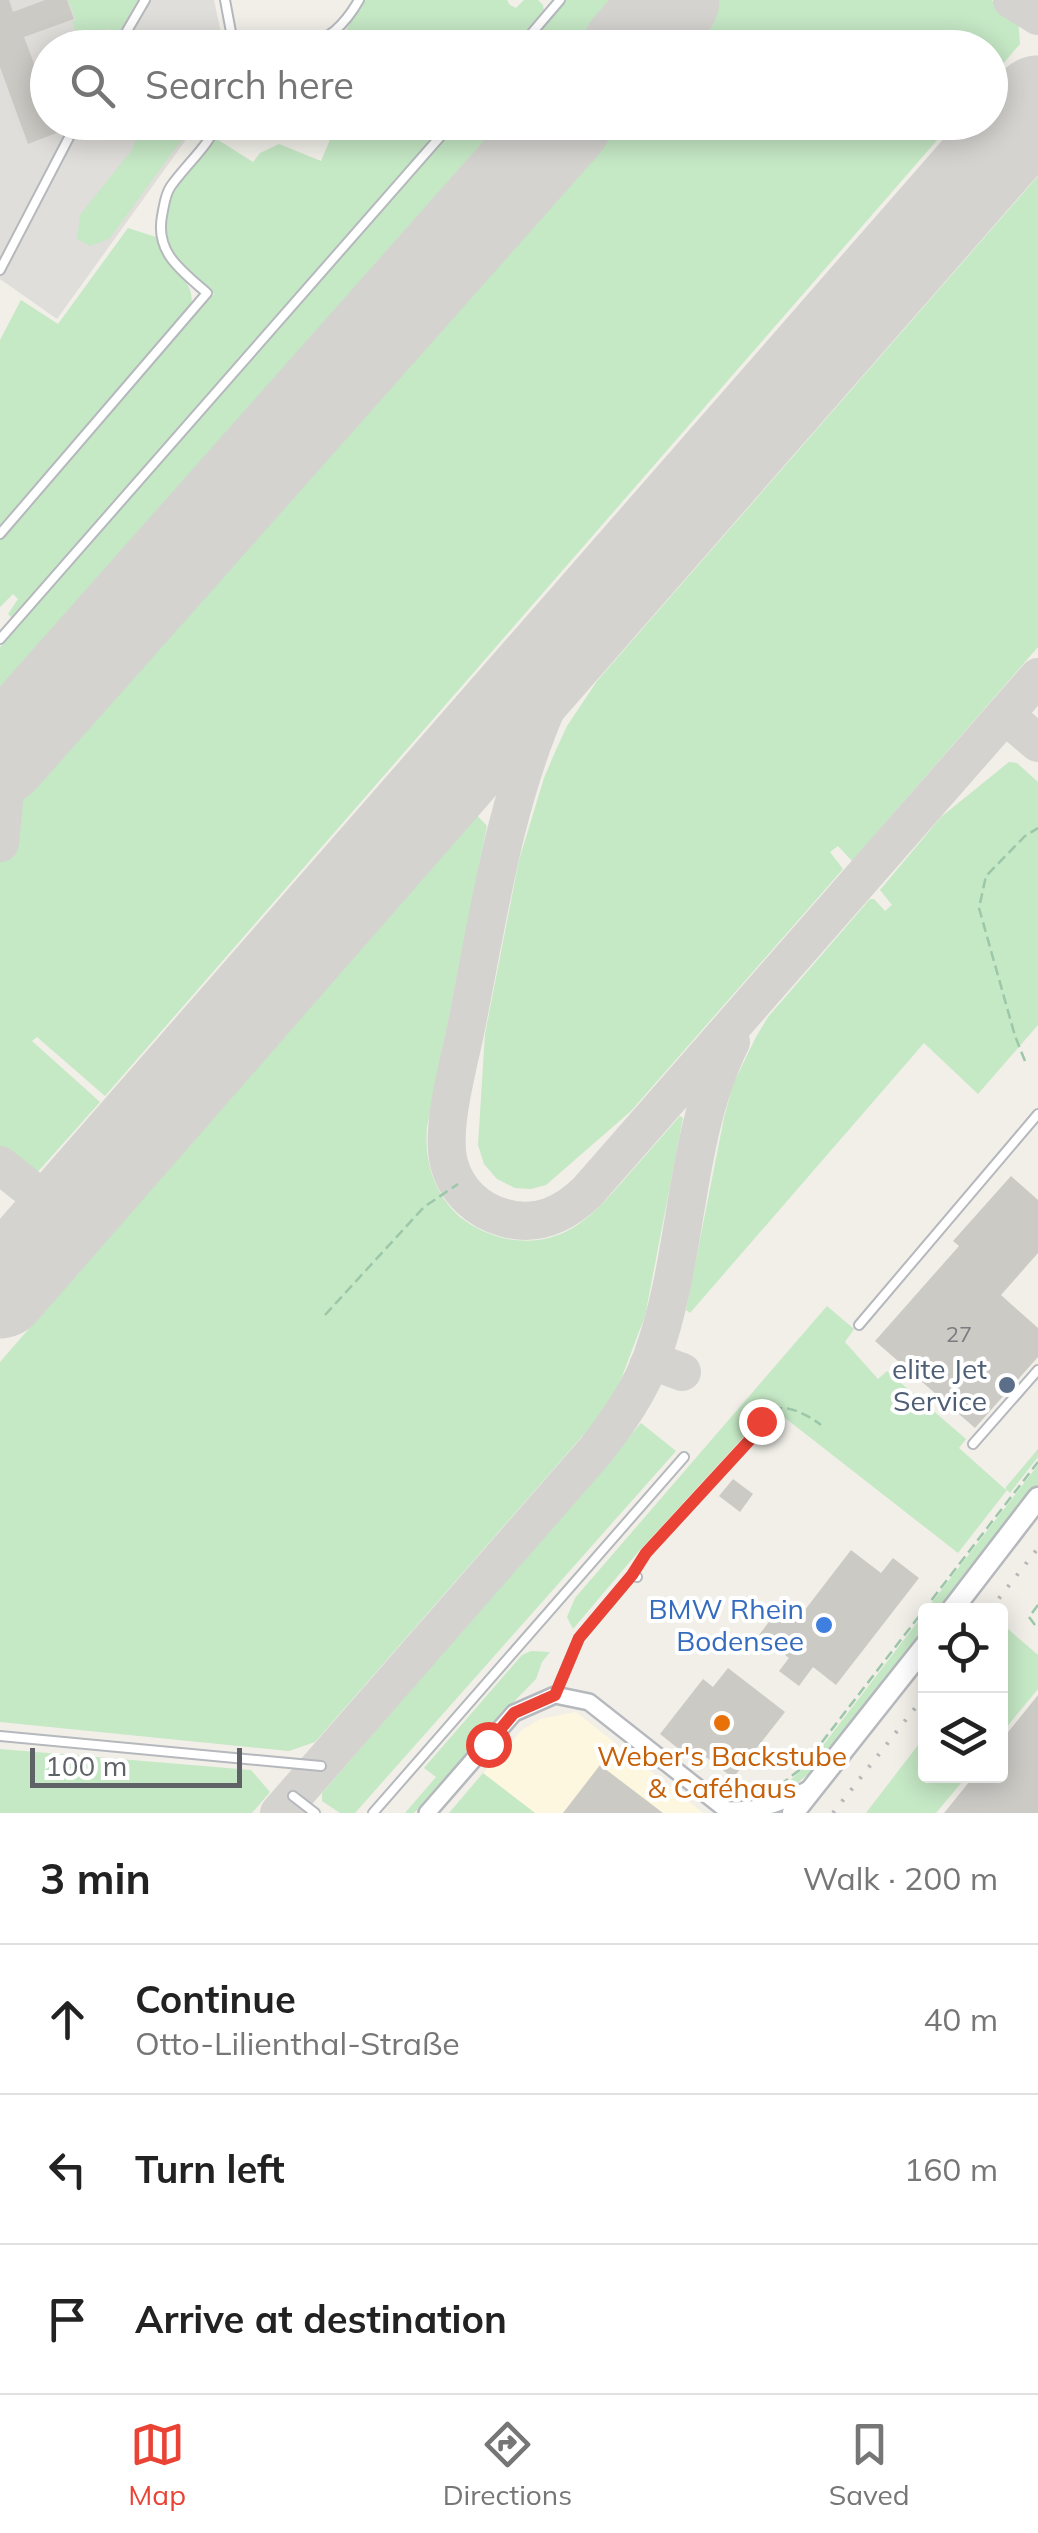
<!DOCTYPE html>
<html lang="en">
<head>
<meta charset="utf-8">
<style>
	:root { --surface:#fff; --page:#f6f6f6; --text:#222; --muted:#767676; --line:#e0e0e0; --accent:#ea4335 }
	body { margin:0; font-family:Mulish,sans-serif; background:var(--page); color:var(--text) }
	.controls { position:absolute; right:30px; bottom:30px; display:grid; overflow:hidden; border-radius:10px; box-shadow:0 5px 25px #0003 }
	.controls button { width:90px; height:90px; display:grid; place-items:center; padding:0; border:0; border-bottom:2px solid var(--line); background:var(--surface); color:var(--text); font:50px sans-serif }
	.scale { position:absolute; left:30px; bottom:25px; width:212px; box-sizing:border-box; padding-left:10px; border:5px solid #5f6368; border-top:0; font-size:28px; line-height:35px; white-space:nowrap; color:#5f6368; -webkit-text-stroke:8px #fff; paint-order:stroke }
	.stop { position:absolute; width:30px; height:30px; margin:-22px; border:8px solid #ea4335; border-radius:50%; background:#fff }
	.stop.end { background:#ea4335; border-color:#fff; box-shadow:0 2px 10px #0008 }
	.list { margin:0; padding:0; list-style:none }
	h2 { display:flex; justify-content:space-between; align-items:center; height:130px; margin:0; padding:0 40px; font-size:42px }
	h2 small { font-size:32px; font-weight:400; color:var(--muted) }
	.list li { display:grid; grid-template-columns:65px 1fr auto; gap:30px; align-items:center; box-sizing:border-box; height:150px; padding:0 40px; border-top:2px solid var(--line) }
	.list b { display:block; font-size:38px; white-space:nowrap }
	.list p { margin:0; font-size:32px; white-space:nowrap; color:var(--muted) }
	.list em { font-size:32px; font-style:normal; color:var(--muted) }
	.icon { flex:none; width:55px; height:55px; fill:none; stroke:currentColor; stroke-width:2; stroke-linecap:round; stroke-linejoin:round }
	.map { position:relative; flex:none; width:1038px; height:1813px; overflow:hidden }
	.search { position:absolute; background:var(--surface); box-shadow:0 5px 25px #0003; left:30px; right:30px; top:30px; height:110px; display:flex; align-items:center; gap:25px; box-sizing:border-box; padding:0 35px; border-radius:55px; color:var(--muted); font-size:38px }
	.sheet { height:580px; background:var(--surface) }
	nav { display:flex; justify-content:space-around; align-items:center; box-sizing:border-box; height:140px; border-top:2px solid var(--line); background:var(--surface); font-size:28px; color:var(--muted) }
	nav a { display:grid; justify-items:center; gap:5px }
	nav .on { color:var(--accent) }
	.map>svg:first-child { display:block }
</style>
</head>
<body>
<div class="map">
<svg width="1038" height="1813" viewBox="0 0 1038 1813">
	<rect width="100%" height="100%" fill="#f1efe8"/>
	<polygon fill="#fef7e0" points="576,1712 703,1813 535,1813 483,1773 522,1730 540,1719"/>
	<polygon fill="#e0deda" points="0,0 214,0 224,47 48,48 48,122 198,123 57,319 0,279"/>
	<g fill="#c5e8c5">
		<polygon points="68,0 138,0 118,34 107,28 97,47 82,48 72,22 76,20"/>
		<polygon points="363,0 507,0 510,5 516,8 524,0 538,0 543,5 544,10 511,47 336,48"/>
		<polygon points="565,0 991,0 1018,17 1020,44 991,78 990,48 523,48"/>
		<polygon points="458,122 952,123 105,1096 37,1037 32,1041 100,1102 27,1184 0,1165 0,647"/>
		<polygon points="143,123 194,123 109,239 90,246 77,239 80,215 132,150"/>
		<path d="M 337,123 L 445,123 L 12,618 L 8,614 L 18,599 L 13,594 L 0,607 L 0,539 L 214,294 C 201,281 185,269 173,255 C 139,214 194,170 215,138 L 253,162 L 260,153 L 279,144 L 321,161 Z"/>
		<polygon points="1038,176 1038,647 852,861 838,846 830,852 843,869 631,1111 546,1185 531,1189 515,1188 497,1179 484,1164 478,1145 485,1034 519,860 544,778 555,752 567,726 597,681"/>
		<path d="M 128,228 L 156,237 C 164,262 197,280 191,306 L 0,525 L 0,340 L 21,300 L 58,324 Z"/>
		<polygon points="1009,762 1017,763 1038,782 1038,1025 978,1094 924,1043 690,1313 686,1310 724,1118 733,1084 756,1037 768,1017 870,899 874,899 885,911 892,905 880,890 941,817"/>
		<path d="M 476,814 L 487,826 L 427,1127 C 424,1161 434,1194 460,1217 C 474,1228 491,1236 508,1239 C 566,1249 595,1213 629,1174 C 646,1155 663,1135 680,1116 L 683,1118 L 645,1316 L 618,1387 L 592,1425 L 315,1742 L 289,1751 L 0,1722 L 0,1362 Z"/>
		<polygon points="827,1306 854,1329 845,1342 878,1379 887,1371 966,1439 959,1448 1006,1490 1006,1487 1038,1449 1038,1457 1010,1493 1007,1490 958,1553 771,1407 639,1551 573,1629 567,1617 575,1598"/>
		<polygon points="641,1423 676,1451 355,1813 340,1813 322,1801 322,1793"/>
		<polygon points="1038,1465 1038,1488 944,1610 926,1610"/>
		<polygon points="926,1611 925,1635 862,1716 817,1767 780,1797 770,1799 811,1761"/>
		<polygon points="1008,1629 1038,1655 1038,1689 1001,1734 1001,1638"/>
		<polygon points="531,1651 550,1652 542,1662 536,1679 494,1722 414,1813 405,1813 436,1777 424,1768 522,1655"/>
		<polygon points="925,1736 926,1776 967,1776 936,1813 866,1813"/>
		<polygon points="0,1749 251,1770 270,1792 252,1813 0,1813"/>
		<polygon points="483,1773 535,1813 449,1813"/>
	</g>
	<g fill="none" stroke-linecap="round" stroke-linejoin="round">
		<g stroke="#d4d3d0" stroke-width="38">
			<polyline points="1012,0 1038,16"/>
			<path d="M 631,569 C 600,612 570,656 548,705 C 503,808 488,919 466,1028 C 459,1064 440,1128 449,1163 C 456,1191 478,1211 505,1218 C 538,1227 564,1214 587,1192 L 1038,677"/>
			<polyline points="1005,715 1038,743"/>
			<polyline points="0,843 9,749"/>
			<polyline points="0,1165 65,1217"/>
			<polyline points="648,1366 658,1363 682,1372"/>
			<path d="M 279,1813 L 596,1450 C 618,1422 640,1391 652,1357 C 689,1256 683,1138 731,1042"/>
		</g>
		<g stroke="#d4d3d0" stroke-width="95">
			<polyline points="630,48 672,0"/>
			<polyline points="0,758 564,122"/>
			<polyline points="0,1291 1038,103"/>
		</g>
	</g>
	<g fill="#cccac5">
		<polygon points="0,0 9,0 13,12 45,0 67,0 74,19 24,37 48,101 48,122 55,122 59,132 28,144 0,67"/>
		<polygon points="1011,1176 1038,1200 1038,1253 1001,1295 1038,1328 1038,1357 975,1428 875,1341 959,1246 953,1241"/>
		<polygon points="733,1479 753,1494 740,1512 719,1496"/>
		<polygon points="851,1550 881,1573 893,1558 919,1578 836,1685 813,1667 799,1686 779,1671 789,1658 759,1635 784,1602 801,1615"/>
		<polygon points="728,1668 785,1712 733,1778 697,1750 690,1758 660,1734 703,1679 713,1687"/>
		<polygon points="1038,1695 1038,1813 944,1813 974,1776 1000,1776 1000,1742"/>
		<polygon points="600,1765 663,1813 563,1813"/>
	</g>
	<g fill="none" stroke-linecap="round" stroke-linejoin="round">
		<g stroke="#b5b8bc" stroke-width="12">
			<g id="service">
				<polyline points="225,0 234,48"/>
				<polyline points="117,48 145,0"/>
				<path d="M 299,48 C 329,40 344,26 359,0"/>
				<polyline points="519,48 560,0"/>
				<polyline points="0,270 77,122"/>
				<path d="M 0,534 L 207,293 C 182,271 155,253 162,216 C 164,206 165,194 171,186 C 187,164 207,147 219,122"/>
				<polyline points="0,639 453,122"/>
				<polyline points="859,1325 1038,1114"/>
				<polyline points="973,1444 1038,1370"/>
				<polyline points="555,1695 579,1638 632,1575 637,1577"/>
				<polyline points="0,1736 321,1766"/>
				<polyline points="293,1796 315,1813"/>
				<polyline points="373,1813 684,1457"/>
			</g>
		</g>
		<g stroke="#b5b8bc" stroke-width="20">
			<g id="minor">
				<path d="M 728,1810 C 764,1810 777,1805 809,1789"/>
				<polyline points="427,1813 514,1713 555,1695 589,1702 730,1813"/>
			</g>
		</g>
		<g stroke="#b5b8bc" stroke-width="25">
			<g id="tertiary">
				<polyline points="952,1610 1038,1498"/>
				<polyline points="793,1813 926,1645"/>
			</g>
		</g>
		<g stroke="#9cc7a9" stroke-width="2.5" stroke-dasharray="10 5" stroke-linecap="butt">
			<polyline points="1025,1061 1015,1036 979,908 986,876 1025,836 1038,828"/>
			<polyline points="325,1315 424,1207 458,1184"/>
			<path d="M 762,1434 L 759,1430 C 766,1394 802,1410 821,1425"/>
			<polyline points="638,1565 646,1553 759,1430"/>
			<polyline points="1038,1605 1029,1617 1038,1629"/>
			<polyline points="780,1785 802,1768 1038,1462"/>
		</g>
		<use href="#service" stroke="#fff" stroke-width="8"/>
		<use href="#minor" stroke="#fff" stroke-width="15"/>
		<use href="#tertiary" stroke="#fff" stroke-width="20"/>
		<g stroke="#b6b7b8" stroke-width="4" stroke-dasharray="2.5 12" stroke-linecap="butt">
			<polyline points="990,1610 1038,1548"/>
			<polyline points="833,1813 926,1694"/>
		</g>
	</g>
	<g fill="none" stroke-linecap="round" stroke-linejoin="round">
		<polyline stroke="#ea4335" stroke-width="12" points="488,1744 514,1713 555,1695 579,1638 632,1575 646,1553 759,1430 761,1421"/>
	</g>
	<circle fill="#5c6f8a" stroke="#fff" stroke-width="4" cx="1007" cy="1385" r="10"/>
	<circle fill="#3f7fe0" stroke="#fff" stroke-width="4" cx="824" cy="1625" r="10"/>
	<circle fill="#e8710a" stroke="#fff" stroke-width="4" cx="722" cy="1723" r="10"/>
	<g text-anchor="middle" stroke-width="8" stroke-linejoin="round" paint-order="stroke">
		<g font-size="22" fill="#7a7d7f">
			<text x="959" y="1342">27</text>
		</g>
		<g font-size="28" fill="#4e5e75" stroke="#fff" text-anchor="end">
			<text x="987" y="1379">elite Jet<tspan x="987" dy="32">Service</tspan></text>
		</g>
		<g font-size="28" fill="#366cbe" stroke="#fff" text-anchor="end">
			<text x="804" y="1619">BMW Rhein<tspan x="804" dy="32">Bodensee</tspan></text>
		</g>
		<g font-size="28" fill="#c56008" stroke="#fff">
			<text x="722" y="1766">Weber's Backstube<tspan x="722" dy="32">&amp; Caféhaus</tspan></text>
		</g>
	</g>
</svg>
<div class="controls">
<button><svg class="icon" aria-label="locate" viewBox="0 0 24 24"><circle cx="12" cy="12" r="6"/><path d="M12 2v4M12 18v4M2 12h4M18 12h4"/></svg></button>
<button><svg class="icon" aria-label="layers" viewBox="0 0 24 24"><path d="M12 4l9 5-9 5-9-5zM3 14l9 5 9-5"/></svg></button>
</div>
<div class="scale">100 m</div>
<div class="stop" style="left:488px;top:1744px"></div>
<div class="stop end" style="left:761px;top:1421px"></div>
<div class="search"><svg class="icon" aria-label="search" viewBox="0 0 24 24"><circle cx="10" cy="10" r="6"/><path d="M15 15l6 6"/></svg>Search here</div>
</div>
<section class="sheet">
<h2>3 min<small>Walk · 200 m</small></h2>
<ul class="list">
<li><svg class="icon" aria-label="ahead" viewBox="0 0 24 24"><path d="M12 20V5M6 11l6-6 6 6"/></svg><div><b>Continue</b><p>Otto-Lilienthal-Straße</p></div><em>40 m</em></li>
<li><svg class="icon" aria-label="left" viewBox="0 0 24 24"><path d="M17 20v-9H6M10 6l-5 5 5 5"/></svg><div><b>Turn left</b></div><em>160 m</em></li>
<li><svg class="icon" aria-label="arrive" viewBox="0 0 24 24"><path d="M6 21V4h12l-3 4 3 4H6"/></svg><div><b>Arrive at destination</b></div></li>
</ul>
</section>
<nav>
<a class="on"><svg class="icon" aria-label="map" viewBox="0 0 24 24"><path d="M3 6l6-2 6 2 6-2v14l-6 2-6-2-6 2zM9 4v14M15 6v14"/></svg>Map</a>
<a><svg class="icon" aria-label="directions" viewBox="0 0 24 24"><path d="M12 3l9 9-9 9-9-9zM9 14v-3h6M13 9l2 2-2 2"/></svg>Directions</a>
<a><svg class="icon" aria-label="saved" viewBox="0 0 24 24"><path d="M7 4h10v16l-5-4-5 4z"/></svg>Saved</a>
</nav>
</body>
</html>
